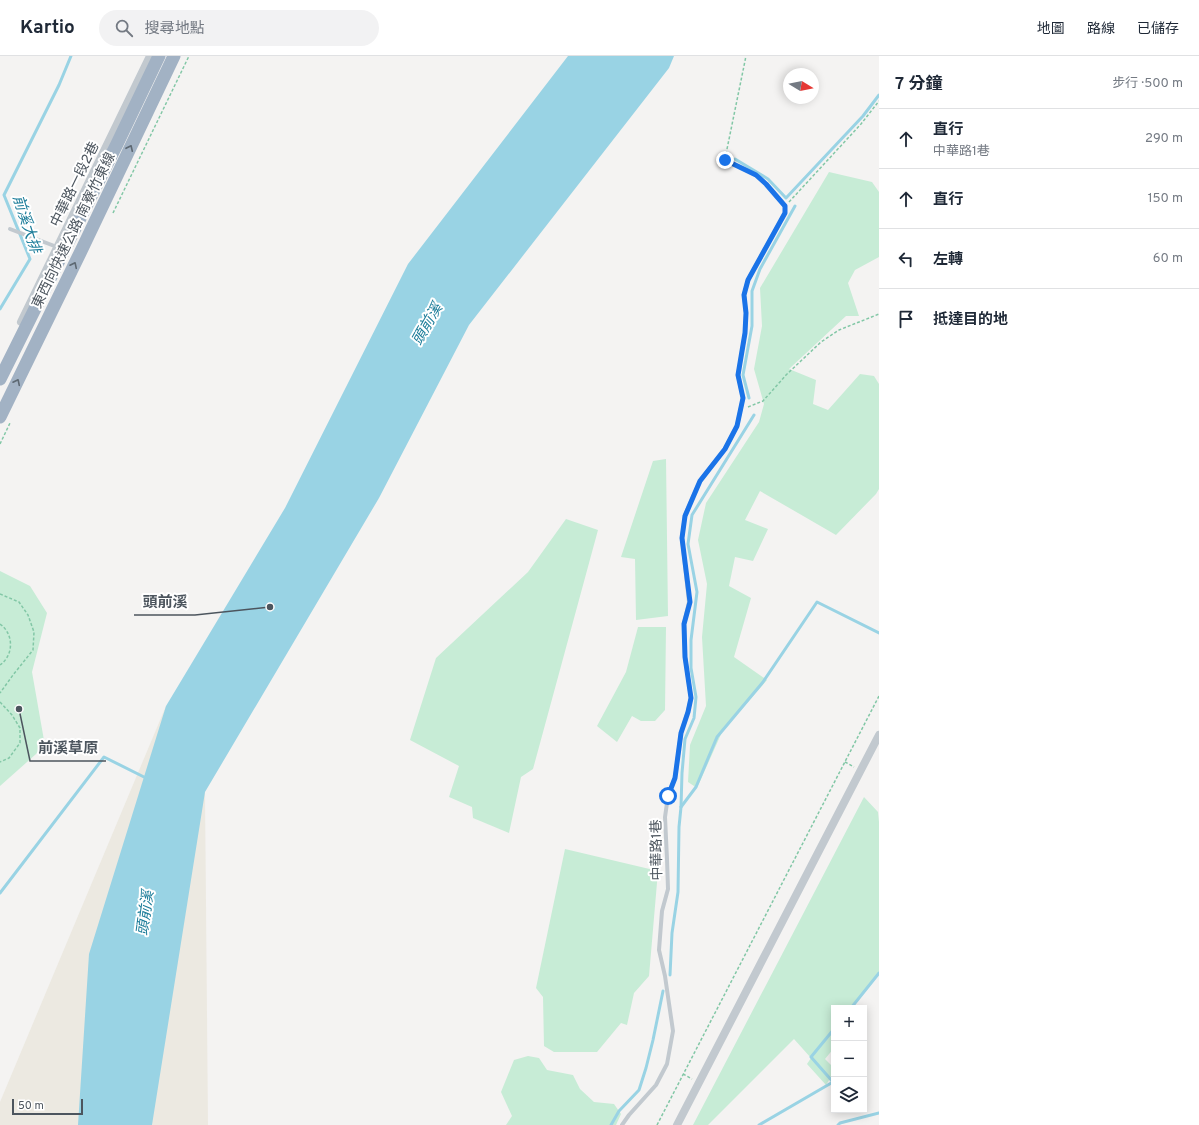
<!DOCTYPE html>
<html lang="zh-TW">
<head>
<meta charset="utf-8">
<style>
	:root { --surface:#fff; --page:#f2f2f3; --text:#1f2937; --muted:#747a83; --line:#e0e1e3 }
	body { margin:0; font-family:Overpass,"Noto Sans TC",sans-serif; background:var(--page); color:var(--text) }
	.controls { position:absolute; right:12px; bottom:12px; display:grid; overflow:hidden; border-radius:0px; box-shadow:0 2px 10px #0003 }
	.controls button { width:36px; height:36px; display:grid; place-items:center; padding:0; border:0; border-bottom:1px solid var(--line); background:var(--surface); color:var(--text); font:20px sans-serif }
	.compass { position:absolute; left:783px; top:12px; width:36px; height:36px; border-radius:50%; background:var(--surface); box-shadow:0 2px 10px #0003; rotate:100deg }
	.scale { position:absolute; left:12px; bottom:10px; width:71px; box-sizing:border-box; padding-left:4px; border:2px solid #4c555e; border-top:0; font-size:11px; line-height:14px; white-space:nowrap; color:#4c555e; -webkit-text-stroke:3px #fff; paint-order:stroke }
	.stop { position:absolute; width:12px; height:12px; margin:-9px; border:3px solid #1a73e8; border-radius:50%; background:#fff }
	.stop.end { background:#1a73e8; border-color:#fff; box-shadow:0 1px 4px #0008 }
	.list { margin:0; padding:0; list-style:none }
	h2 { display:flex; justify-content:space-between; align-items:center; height:52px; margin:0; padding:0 16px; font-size:17px }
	h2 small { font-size:13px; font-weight:400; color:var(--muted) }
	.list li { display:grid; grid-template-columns:26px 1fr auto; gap:12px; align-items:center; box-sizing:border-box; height:60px; padding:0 16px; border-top:1px solid var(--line) }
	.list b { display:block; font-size:15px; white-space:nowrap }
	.list p { margin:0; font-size:13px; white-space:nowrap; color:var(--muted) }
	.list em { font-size:13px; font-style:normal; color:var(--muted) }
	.icon { flex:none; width:22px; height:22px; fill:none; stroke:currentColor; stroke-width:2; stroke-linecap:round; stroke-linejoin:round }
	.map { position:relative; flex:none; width:879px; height:1069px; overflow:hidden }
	header { display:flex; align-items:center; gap:24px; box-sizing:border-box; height:56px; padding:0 20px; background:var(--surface); border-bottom:1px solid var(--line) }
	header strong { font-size:19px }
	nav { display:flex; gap:22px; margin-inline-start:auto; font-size:14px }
	.search { width:280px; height:36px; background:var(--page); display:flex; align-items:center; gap:10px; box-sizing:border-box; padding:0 14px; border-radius:22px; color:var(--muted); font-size:15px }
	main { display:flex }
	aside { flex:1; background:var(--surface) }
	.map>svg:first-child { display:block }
</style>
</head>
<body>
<header>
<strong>Kartio</strong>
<div class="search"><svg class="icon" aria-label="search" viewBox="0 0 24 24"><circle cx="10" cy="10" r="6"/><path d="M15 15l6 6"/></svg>搜尋地點</div>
<nav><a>地圖</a><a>路線</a><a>已儲存</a></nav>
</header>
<main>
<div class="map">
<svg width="879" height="1069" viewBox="0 0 879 1069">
	<rect width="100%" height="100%" fill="#f4f3f2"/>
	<g fill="#c7ecd6">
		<polygon points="829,116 872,126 879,136 879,201 855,214 848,227 859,260 846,260 789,313 816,324 813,348 828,354 860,318 874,320 879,328 879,433 876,438 836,479 760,435 745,464 768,473 753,505 735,501 729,530 751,542 734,601 767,624 722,676 697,732 688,726 690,689 706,650 702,581 707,528 698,484 706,447 759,366 764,348 754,313 762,270 760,232"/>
		<polygon points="666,403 668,560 636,564 635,503 621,501 653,405"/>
		<polygon points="566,463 598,474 533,713 521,721 509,777 473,762 472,751 449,741 459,710 410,684 436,602 528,516"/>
		<polygon points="0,515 30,530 47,557 32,616 45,690 0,730"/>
		<polygon points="638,571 666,571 665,654 655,665 641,665 632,660 617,686 597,670 626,616"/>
		<polygon points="864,741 878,756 879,766 879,916 850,952 834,952 834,992 825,1003 834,1012 834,1016 826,1029 807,1008 811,1002 794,983 708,1069 693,1069"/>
		<polygon points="565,793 658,815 649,920 634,937 627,969 621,967 597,996 554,996 544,990 543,941 536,932"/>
		<polygon points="528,1000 539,1002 547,1014 573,1019 580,1033 594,1046 614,1048 621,1058 616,1069 506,1069 512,1060 501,1036 514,1004"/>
	</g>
	<polygon fill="#ece9e1" points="166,650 205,736 208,1069 0,1069 0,1046"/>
	<polygon fill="#99d3e4" points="568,0 674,0 669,12 469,269 379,442 205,736 152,1069 78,1069 89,898 166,650 285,452 408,208"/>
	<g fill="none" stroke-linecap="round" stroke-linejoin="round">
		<g stroke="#99d3e4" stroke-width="3">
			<polyline points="735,103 768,123 786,142 863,60 879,39"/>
			<polyline points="0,253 30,203 4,139 59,29 71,0"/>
			<polyline points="749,342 743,319 752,270 752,235 760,213 795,150"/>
			<polyline points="681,751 696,731 717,681 763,626 817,546 879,577"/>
			<polyline points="0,837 104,701 146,722"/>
			<polyline points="670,919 672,877 678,836 679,771 681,751 682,717 685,683 694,662 696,641 691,612 691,584 697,536 688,488 692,459 754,359"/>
			<polyline points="851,952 879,917"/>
			<polyline points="611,1069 619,1055 639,1034 646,1012 653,984 663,935"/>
			<polyline points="759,1069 833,1026 811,1001 834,973"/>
			<polyline points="838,1069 840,1067 879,1057"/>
		</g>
		<g stroke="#82c7a6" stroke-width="1.5" stroke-dasharray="3 2" stroke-linecap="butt">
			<polyline points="726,98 746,0"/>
			<polyline points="789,146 861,68 879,45"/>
			<polyline points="113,157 189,0"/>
			<polyline points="748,351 763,345 786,319 821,286 839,274 879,258"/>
			<polyline points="0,388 10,367"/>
			<polyline points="0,538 19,546 28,559 34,576 33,594 13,619 0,637"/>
			<path d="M 0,568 C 14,578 14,599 0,609"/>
			<polyline points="0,646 12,659 20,672 20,687 9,702 0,706"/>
			<polyline points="845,706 854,711"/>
			<polyline points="683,1018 692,1023"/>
			<polyline points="657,1069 879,640"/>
		</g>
		<g stroke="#c2c9cf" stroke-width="4">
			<polyline points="10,173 57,191"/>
			<polyline points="622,1069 629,1059 656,1029 667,1008 673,975 665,920 659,894 662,855 668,833 667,803 665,761 668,740 675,722 681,677 688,655 691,642 685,601 684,568 689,546 682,482 685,459 700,425 725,393 737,370 743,342 738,319 745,277 746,257 744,239 748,224 785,157 785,150 766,128 756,119 725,104"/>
		</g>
		<g stroke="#c2c9cf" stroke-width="8">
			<polyline points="21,266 150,0"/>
			<polyline points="677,1069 879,679"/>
		</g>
		<g stroke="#a2b2c4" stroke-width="13">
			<polyline points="0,323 117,88 159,0"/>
			<polyline points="0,361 82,193 174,0"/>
		</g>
	</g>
	<defs><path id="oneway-chevron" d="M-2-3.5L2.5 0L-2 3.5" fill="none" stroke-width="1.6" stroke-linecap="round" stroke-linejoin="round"/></defs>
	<g stroke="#5d6872">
		<use href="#oneway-chevron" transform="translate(130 92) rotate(-65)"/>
		<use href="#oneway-chevron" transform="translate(74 209) rotate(-64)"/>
		<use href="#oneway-chevron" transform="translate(17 326) rotate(-64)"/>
	</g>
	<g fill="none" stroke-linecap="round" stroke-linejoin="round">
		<polyline stroke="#1a73e8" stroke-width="5" points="668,740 675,722 681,677 688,656 691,642 685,601 684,568 690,546 682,482 685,460 700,425 725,393 737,370 743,342 738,319 745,277 746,257 744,239 748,224 785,157 785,150 766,128 756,119 725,104"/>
	</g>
	<g text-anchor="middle" stroke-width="4" stroke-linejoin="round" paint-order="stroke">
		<g font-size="14" fill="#4c555e" stroke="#fff">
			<text transform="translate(74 128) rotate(-64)" y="5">中華路一段2巷</text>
			<text transform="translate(73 174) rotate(-64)" y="5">東西向快速公路 南寮竹東線</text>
			<text transform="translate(656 794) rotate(-91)" y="5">中華路1巷</text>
		</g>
		<g font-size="15" font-style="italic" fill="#1b7c99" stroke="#fff">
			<text transform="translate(27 168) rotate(72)" y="5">前溪大排</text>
			<text transform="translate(427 268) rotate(-60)" y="5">頭前溪</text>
			<text transform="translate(145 857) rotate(-82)" y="5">頭前溪</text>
		</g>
	</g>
	<path fill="none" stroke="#4c555e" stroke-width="1.5" d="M270 551L195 559H134M19 653L30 705H106"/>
	<g fill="#4c555e" stroke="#fff" stroke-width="1.5">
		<circle cx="270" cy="551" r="4"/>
		<circle cx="19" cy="653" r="4"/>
	</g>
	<g font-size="15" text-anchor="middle" font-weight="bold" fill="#4c555e" stroke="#fff" stroke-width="4" stroke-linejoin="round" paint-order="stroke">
		<text x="165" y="551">頭前溪</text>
		<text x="68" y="697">前溪草原</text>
	</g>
</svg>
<div class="controls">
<button>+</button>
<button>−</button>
<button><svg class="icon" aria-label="layers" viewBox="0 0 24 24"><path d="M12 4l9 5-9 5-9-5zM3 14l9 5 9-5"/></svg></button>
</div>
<svg class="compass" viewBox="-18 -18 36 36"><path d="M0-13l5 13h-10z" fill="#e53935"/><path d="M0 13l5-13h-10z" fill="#747a83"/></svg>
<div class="scale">50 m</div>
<div class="stop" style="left:668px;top:740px"></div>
<div class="stop end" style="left:725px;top:104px"></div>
</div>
<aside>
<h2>7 分鐘<small>步行 · 500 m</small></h2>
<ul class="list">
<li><svg class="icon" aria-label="ahead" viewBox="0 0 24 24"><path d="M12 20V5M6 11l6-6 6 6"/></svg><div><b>直行</b><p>中華路1巷</p></div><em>290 m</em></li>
<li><svg class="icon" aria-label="ahead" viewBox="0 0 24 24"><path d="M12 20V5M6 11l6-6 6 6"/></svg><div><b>直行</b></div><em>150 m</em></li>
<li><svg class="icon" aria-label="left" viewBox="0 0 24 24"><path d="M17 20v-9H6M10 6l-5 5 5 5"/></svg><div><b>左轉</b></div><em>60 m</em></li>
<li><svg class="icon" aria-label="arrive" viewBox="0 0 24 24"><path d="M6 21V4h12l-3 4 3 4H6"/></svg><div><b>抵達目的地</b></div></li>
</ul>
</aside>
</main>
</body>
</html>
